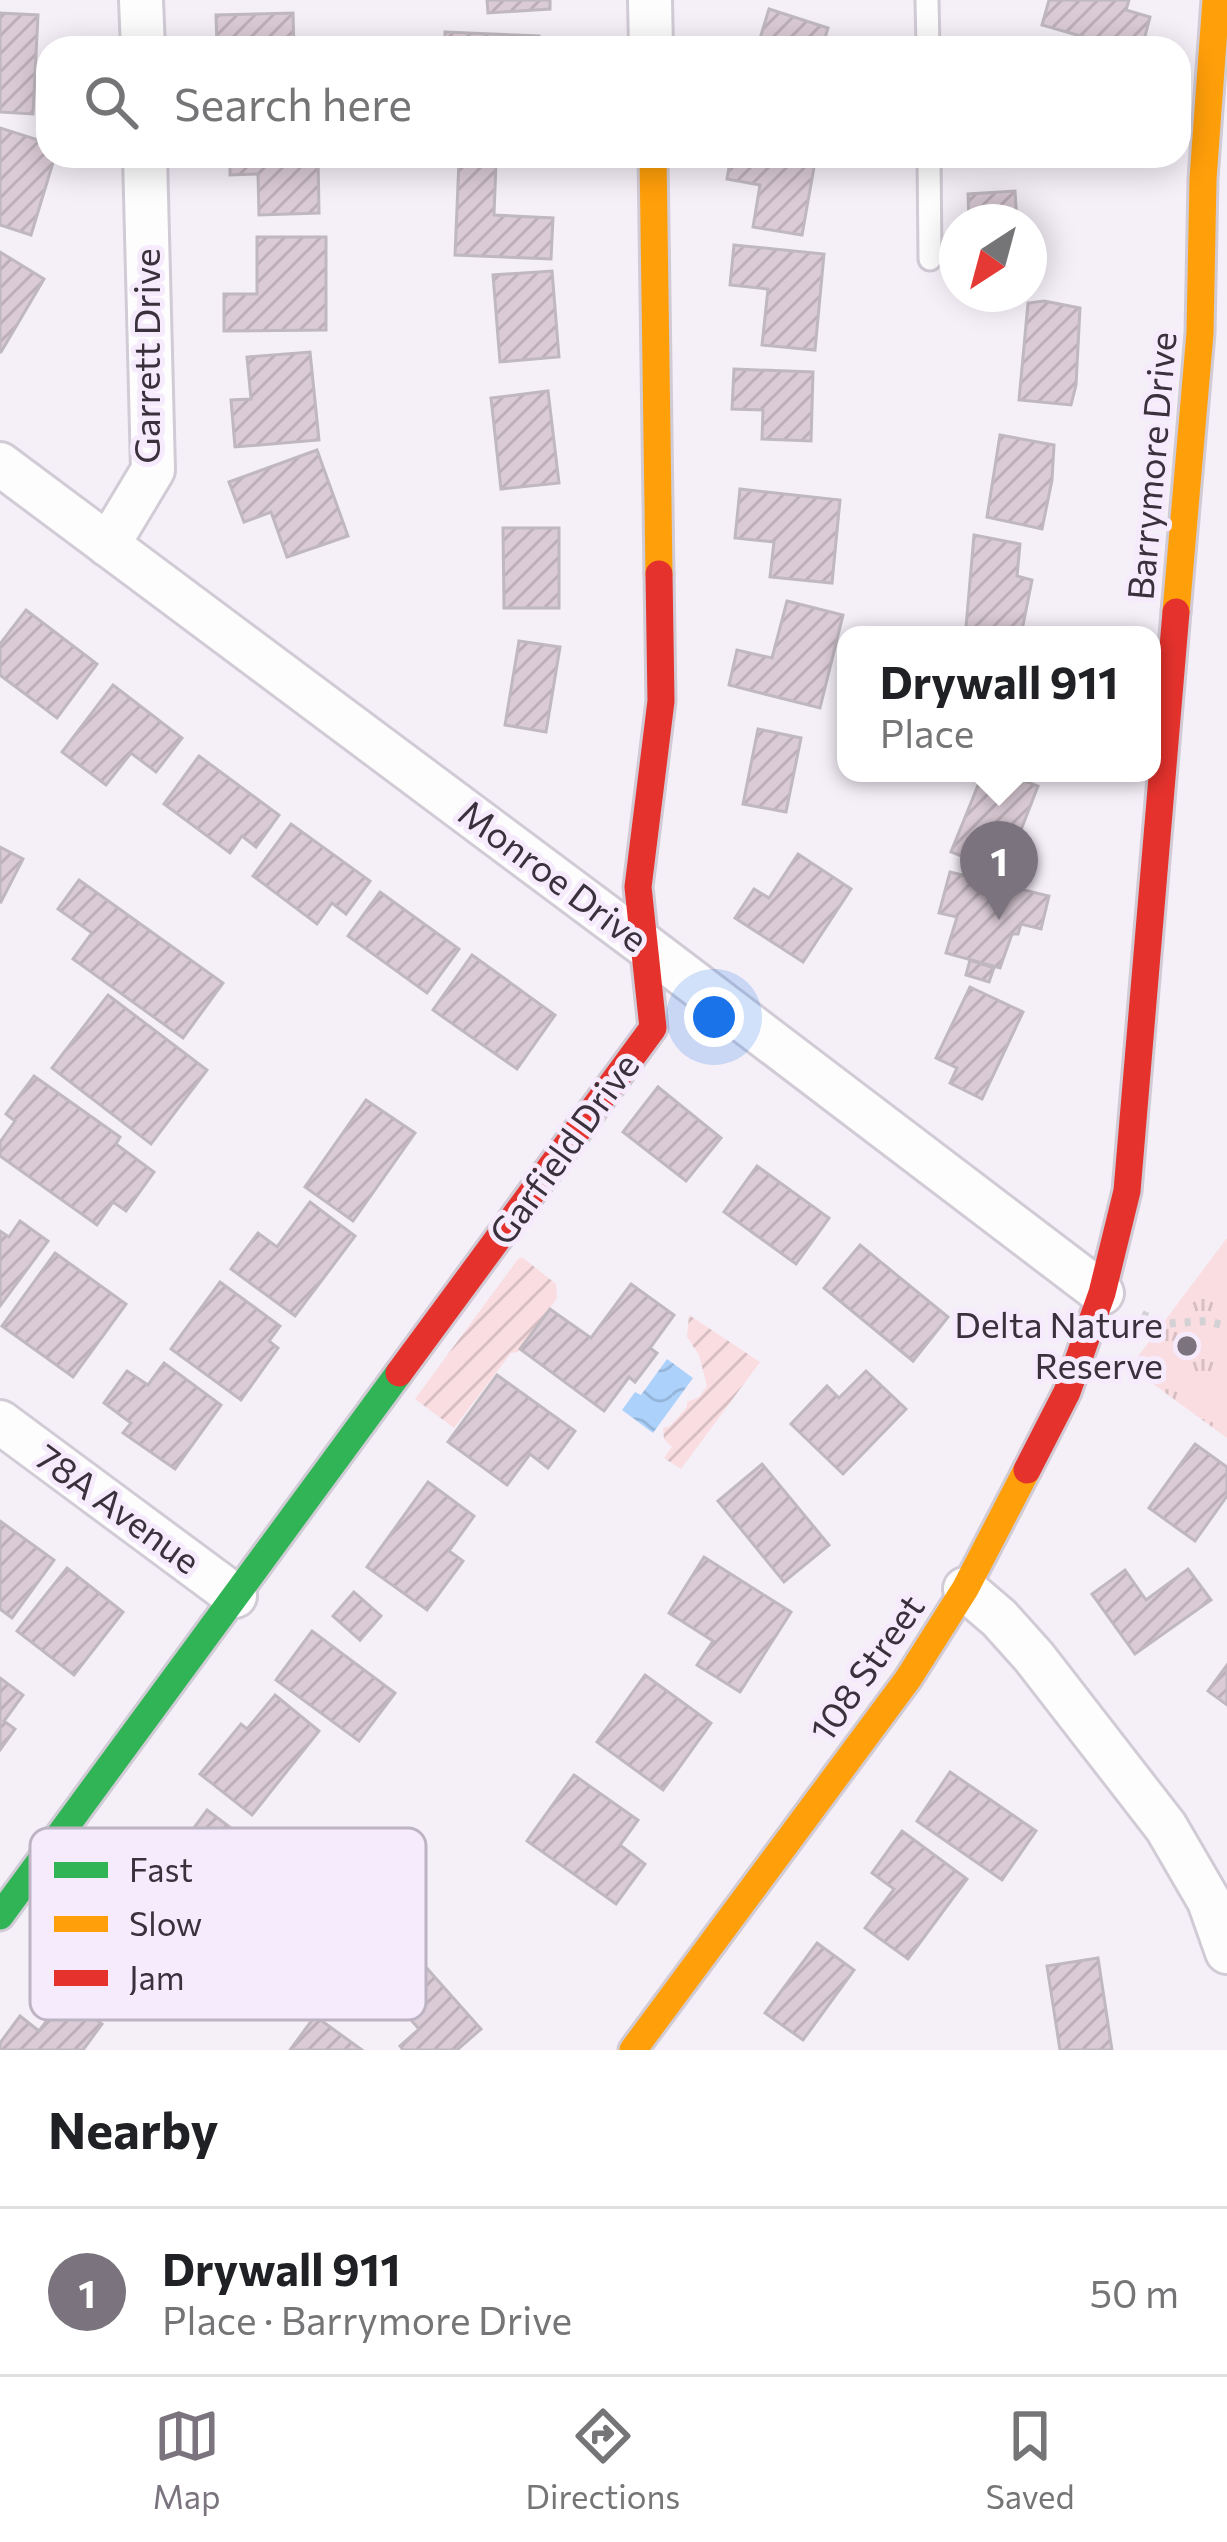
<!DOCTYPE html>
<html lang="en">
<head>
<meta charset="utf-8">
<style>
	:root { --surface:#fff; --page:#f2f2f2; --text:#202124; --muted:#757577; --line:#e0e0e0; --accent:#7b747e }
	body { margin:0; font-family:Commissioner,sans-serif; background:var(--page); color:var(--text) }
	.compass { position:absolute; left:939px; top:204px; width:108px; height:108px; border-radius:50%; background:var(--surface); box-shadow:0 6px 30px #0003; rotate:216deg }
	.you { position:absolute; left:714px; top:1017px; width:42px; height:42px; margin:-30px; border:9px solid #fff; border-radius:50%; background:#1a73e8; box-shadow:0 0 0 18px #1a73e833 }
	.badge { display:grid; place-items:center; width:78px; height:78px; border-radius:50%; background:var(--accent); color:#fff; font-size:39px; font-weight:700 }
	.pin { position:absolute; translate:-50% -99px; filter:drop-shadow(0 3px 6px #0008) }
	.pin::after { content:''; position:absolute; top:63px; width:42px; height:36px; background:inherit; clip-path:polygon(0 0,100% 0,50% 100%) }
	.popup { position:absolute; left:837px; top:626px; width:324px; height:156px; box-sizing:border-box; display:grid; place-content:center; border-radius:24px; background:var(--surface); filter:drop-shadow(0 3px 9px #0005); font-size:39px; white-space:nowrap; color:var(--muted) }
	.popup b { font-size:45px; color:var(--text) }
	.popup::after { content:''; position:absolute; left:50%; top:100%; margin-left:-24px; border:24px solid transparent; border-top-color:var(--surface) }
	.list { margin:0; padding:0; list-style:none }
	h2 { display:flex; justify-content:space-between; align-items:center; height:156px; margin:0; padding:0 48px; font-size:51px }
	h2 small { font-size:39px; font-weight:400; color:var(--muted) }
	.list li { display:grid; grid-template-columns:78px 1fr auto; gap:36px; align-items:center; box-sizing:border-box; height:168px; padding:0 48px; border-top:3px solid var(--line) }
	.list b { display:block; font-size:45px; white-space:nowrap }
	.list p { margin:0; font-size:39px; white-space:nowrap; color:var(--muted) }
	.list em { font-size:39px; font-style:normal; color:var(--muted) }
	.icon { flex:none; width:66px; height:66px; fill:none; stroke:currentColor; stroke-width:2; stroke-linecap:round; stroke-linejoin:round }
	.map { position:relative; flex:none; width:1227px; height:2050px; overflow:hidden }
	.search { position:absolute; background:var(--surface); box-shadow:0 6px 30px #0003; left:36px; right:36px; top:36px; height:132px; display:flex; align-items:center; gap:30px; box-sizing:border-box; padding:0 42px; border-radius:36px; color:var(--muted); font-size:45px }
	.sheet { height:324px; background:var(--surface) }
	nav { display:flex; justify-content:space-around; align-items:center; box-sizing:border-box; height:168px; border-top:3px solid var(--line); background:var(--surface); font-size:33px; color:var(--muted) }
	nav a { display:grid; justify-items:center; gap:6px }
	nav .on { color:var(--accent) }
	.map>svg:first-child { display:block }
</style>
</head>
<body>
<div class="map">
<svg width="1227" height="2050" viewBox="0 0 1227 2050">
	<defs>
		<pattern id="park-tufts" width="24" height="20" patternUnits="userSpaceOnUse" patternTransform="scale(3)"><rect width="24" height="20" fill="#fadde1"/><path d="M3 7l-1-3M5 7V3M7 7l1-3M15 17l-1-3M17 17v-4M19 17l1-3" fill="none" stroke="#d7bec2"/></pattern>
		<pattern id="garden-furrows" width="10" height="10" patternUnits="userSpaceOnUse" patternTransform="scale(3)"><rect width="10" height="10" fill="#fadde1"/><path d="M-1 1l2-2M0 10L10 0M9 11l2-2" fill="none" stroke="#d7bec2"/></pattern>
		<pattern id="water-waves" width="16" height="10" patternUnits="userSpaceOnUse" patternTransform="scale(3)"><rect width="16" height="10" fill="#acd2fc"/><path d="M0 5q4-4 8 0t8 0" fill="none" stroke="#95b5d9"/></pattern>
		<pattern id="building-hatch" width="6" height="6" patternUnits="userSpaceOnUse" patternTransform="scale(3)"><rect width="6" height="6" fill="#dbcbd6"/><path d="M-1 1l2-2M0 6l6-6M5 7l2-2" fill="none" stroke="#bdafb9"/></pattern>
	</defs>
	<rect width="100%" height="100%" fill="#f5eff8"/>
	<polygon fill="url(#park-tufts)" points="1227,1238 1227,1438 1130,1367"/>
	<g fill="url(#garden-furrows)">
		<polygon points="522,1257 556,1284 557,1298 518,1352 511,1353 454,1428 415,1399 518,1259"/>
		<polygon points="689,1315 760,1362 681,1469 664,1458 672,1447 664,1439 663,1428 670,1426 687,1407 687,1402 699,1397 707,1386 699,1355 687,1337"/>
	</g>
	<polygon fill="url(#water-waves)" points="667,1359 693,1378 653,1433 622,1410 635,1392 641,1395"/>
	<g fill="url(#building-hatch)" stroke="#c0b8bf" stroke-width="3">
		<polygon points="487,0 550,0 550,9 488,13"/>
		<polygon points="1049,0 1129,0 1126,10 1150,17 1142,48 1122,48 1042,25"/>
		<polygon points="769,9 828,28 822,48 757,48"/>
		<polygon points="0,13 38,15 33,114 0,112"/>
		<polygon points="293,13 294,48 231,48 231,45 217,45 216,15"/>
		<polygon points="445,32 539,36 538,48 445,48"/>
		<polygon points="0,128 48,143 48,156 55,156 31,235 0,225"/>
		<polygon points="230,156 318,156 319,213 259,215 258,174 230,175"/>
		<polygon points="731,156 816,156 802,235 753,227 760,185 727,179"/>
		<polygon points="459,161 496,163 494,215 553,218 551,259 455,255"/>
		<polygon points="1015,191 1017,222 969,222 968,194"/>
		<polygon points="257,237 326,237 326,330 224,331 224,294 257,294"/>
		<polygon points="734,245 824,254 815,350 762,345 768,289 730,285"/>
		<polygon points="0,252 44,279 1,352 0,352"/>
		<polygon points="552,271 559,357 500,362 493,275"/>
		<polygon points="1044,301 1080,308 1076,385 1071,405 1019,400 1028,303"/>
		<polygon points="310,352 319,440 235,447 231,400 251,399 247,357"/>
		<polygon points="734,369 813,372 811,441 762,439 763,410 732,409"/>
		<polygon points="548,391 559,483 501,489 491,398"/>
		<polygon points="1000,435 1054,445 1052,480 1042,529 987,517"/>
		<polygon points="317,450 348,536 287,557 271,512 244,522 229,482"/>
		<polygon points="740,489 840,500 832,583 770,577 774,542 735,538"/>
		<polygon points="503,528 559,528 559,608 504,608"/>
		<polygon points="974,535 1020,544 1017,576 1032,580 1021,635 966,627"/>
		<polygon points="787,601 843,615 820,708 729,685 737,650 772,658"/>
		<polygon points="26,610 97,664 57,718 0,675 0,644"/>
		<polygon points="519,641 560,647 546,732 505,725"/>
		<polygon points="113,685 182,738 156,772 131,753 106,785 62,752"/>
		<polygon points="758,729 801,738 786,812 743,804"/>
		<polygon points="199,756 279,815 256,847 242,836 230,853 164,804"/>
		<polygon points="1012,776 1038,786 1019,835 1030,840 1015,877 951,852 979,783 1005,793"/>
		<polygon points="291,824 370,881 346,914 332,903 317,924 253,876"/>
		<polygon points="0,847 23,859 1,902 0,901"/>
		<polygon points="798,854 851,889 803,962 735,918 754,889 769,898"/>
		<polygon points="950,872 1049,896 1041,929 1021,924 1018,934 1012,934 1000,968 946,953 957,917 939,913"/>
		<polygon points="79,880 223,983 183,1038 73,959 92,933 58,909"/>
		<polygon points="380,892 459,949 427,993 348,936"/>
		<polygon points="472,955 555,1015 517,1069 433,1010"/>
		<polygon points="970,960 994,968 989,982 966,975"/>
		<polygon points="970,987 1023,1012 982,1099 950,1083 957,1068 936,1058"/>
		<polygon points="108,995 207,1070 151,1144 52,1068"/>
		<polygon points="34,1076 120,1137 116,1144 154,1172 126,1211 113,1202 97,1225 0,1156 0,1142 15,1121 6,1114"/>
		<polygon points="658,1087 721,1138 686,1181 623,1132"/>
		<polygon points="366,1100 415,1133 353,1221 305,1187"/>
		<polygon points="757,1166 829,1218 796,1264 724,1212"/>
		<polygon points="310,1202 355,1236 295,1316 231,1269 258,1233 277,1247"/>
		<polygon points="20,1221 48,1241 0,1306 0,1231 9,1237"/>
		<polygon points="860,1245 948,1317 913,1361 824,1288"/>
		<polygon points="55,1253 126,1304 73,1377 2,1326"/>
		<polygon points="220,1282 280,1326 269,1341 278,1348 241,1400 171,1349"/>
		<polygon points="631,1284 674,1315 650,1348 657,1353 635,1382 629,1377 604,1411 520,1349 550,1309 591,1338"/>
		<polygon points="164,1363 221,1405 175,1469 123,1433 131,1423 104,1403 127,1371 148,1385"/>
		<polygon points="866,1371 906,1409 843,1474 791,1424 827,1386 839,1398"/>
		<polygon points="497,1375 575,1431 548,1468 530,1454 507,1485 448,1442"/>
		<polygon points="1195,1444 1227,1467 1227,1496 1195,1541 1149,1508"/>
		<polygon points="762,1464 829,1545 784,1582 718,1501"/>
		<polygon points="428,1482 474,1516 449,1551 463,1561 427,1610 367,1567"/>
		<polygon points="0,1521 54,1560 12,1618 0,1609"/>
		<polygon points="704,1557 791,1612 740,1692 697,1665 713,1641 669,1613"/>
		<polygon points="67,1568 123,1612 74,1675 17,1631"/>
		<polygon points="1188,1569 1211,1600 1135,1654 1092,1594 1125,1570 1146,1600"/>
		<polygon points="354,1592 381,1616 360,1640 333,1616"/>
		<polygon points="312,1631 395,1693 359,1741 276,1680"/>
		<polygon points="1227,1665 1227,1705 1208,1691"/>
		<polygon points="645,1675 711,1723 663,1790 597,1742"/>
		<polygon points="0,1678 23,1695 4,1721 15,1729 0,1750"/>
		<polygon points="275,1695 319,1731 252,1815 200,1774 241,1724 247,1729"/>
		<polygon points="950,1772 1036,1831 1002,1880 917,1821"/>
		<polygon points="574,1775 638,1820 620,1845 645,1864 616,1904 527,1841"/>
		<polygon points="207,1810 243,1837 221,1867 235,1878 204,1921 130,1866 157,1829 180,1847"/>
		<polygon points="902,1831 967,1879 908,1959 865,1928 894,1889 872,1873"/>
		<polygon points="139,1904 185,1938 134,2009 61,1957 90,1918 116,1937"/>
		<polygon points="817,1943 854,1970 803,2040 765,2013"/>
		<polygon points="1098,1958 1112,2050 1060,2050 1047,1966"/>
		<polygon points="424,1965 481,2029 457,2050 403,2050 400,2046 419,2029 390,1996"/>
		<polygon points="65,1996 102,2024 83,2050 0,2050 0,2043 20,2016 39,2031"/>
		<polygon points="315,2016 362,2050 290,2050"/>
	</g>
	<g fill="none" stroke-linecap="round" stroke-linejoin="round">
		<g stroke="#d1cbd5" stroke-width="27">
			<g id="lane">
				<polyline points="927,0 928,48"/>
				<polyline points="929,156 930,259"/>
			</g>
		</g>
		<g stroke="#d1cbd5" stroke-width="48">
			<g id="street">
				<polyline points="141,0 143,48"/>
				<polyline points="650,0 651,48"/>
				<polyline points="0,464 643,944 1102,1293"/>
				<polyline points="108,545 153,470 145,156"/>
				<polyline points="0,1422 235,1596"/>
				<polyline points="965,1589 999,1618 1034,1657 1166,1827 1209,1901 1227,1952"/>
			</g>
		</g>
		<g stroke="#d1cbd5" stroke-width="33">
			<polyline id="fast" points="0,1916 399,1373"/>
		</g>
		<g stroke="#d1cbd5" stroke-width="33">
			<g id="slow">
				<polyline points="653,156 659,574"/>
				<polyline points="1176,612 1200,333 1203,179 1216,0"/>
				<polyline points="633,2050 908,1679 965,1589 1027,1470"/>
			</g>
		</g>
		<g stroke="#d1cbd5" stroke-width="33">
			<g id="jam">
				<polyline points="399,1373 653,1028 638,887 661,701 659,574"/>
				<polyline points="1027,1470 1067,1392 1102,1293 1127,1191 1176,612"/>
			</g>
		</g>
		<polyline stroke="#d3d1d4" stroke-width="8" stroke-dasharray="6 9" stroke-linecap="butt" points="1142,1314 1163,1324 1206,1321 1227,1326"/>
		<use href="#lane" stroke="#fefdfe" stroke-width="21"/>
		<use href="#street" stroke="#fefdfe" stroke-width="42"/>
		<use href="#fast" stroke="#30b455" stroke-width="27"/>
		<use href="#slow" stroke="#ff9f0a" stroke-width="27"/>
		<use href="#jam" stroke="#e5322d" stroke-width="27"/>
	</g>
	<circle fill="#7b747e" stroke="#f6ebfc" stroke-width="4.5" cx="1187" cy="1346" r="12"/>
	<g text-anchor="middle" stroke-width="10" stroke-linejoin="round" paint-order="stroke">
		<g font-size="36" fill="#39323d" stroke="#f6ebfc">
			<text transform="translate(147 356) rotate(-90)" y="13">Garrett Drive</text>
			<text transform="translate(1152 466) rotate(-85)" y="13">Barrymore Drive</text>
			<text transform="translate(553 876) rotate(37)" y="13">Monroe Drive</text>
			<text transform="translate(564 1149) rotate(-54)" y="13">Garfield Drive</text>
			<text transform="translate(118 1509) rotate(36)" y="13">78A Avenue</text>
			<text transform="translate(867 1668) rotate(-55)" y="13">108 Street</text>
		</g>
		<g font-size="36" fill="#39323d" stroke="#f6ebfc" text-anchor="end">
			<text x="1163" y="1338">Delta Nature<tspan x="1163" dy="41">Reserve</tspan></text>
		</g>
	</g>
	<rect x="30" y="1828" width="396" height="192" rx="18" fill="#f6ebfc" stroke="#bdb4c3" stroke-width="3"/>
	<rect x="54" y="1862" width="54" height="16" fill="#30b455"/>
	<rect x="54" y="1916" width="54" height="16" fill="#ff9f0a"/>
	<rect x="54" y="1970" width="54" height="16" fill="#e5322d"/>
	<g font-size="33" fill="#39323d">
		<text x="129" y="1882">Fast</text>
		<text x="129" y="1936">Slow</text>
		<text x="129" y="1990">Jam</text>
	</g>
</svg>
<svg class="compass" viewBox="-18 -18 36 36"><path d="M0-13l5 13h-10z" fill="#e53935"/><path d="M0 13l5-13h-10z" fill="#757577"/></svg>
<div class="you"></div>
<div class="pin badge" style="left:999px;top:920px">1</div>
<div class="popup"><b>Drywall 911</b>Place</div>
<div class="search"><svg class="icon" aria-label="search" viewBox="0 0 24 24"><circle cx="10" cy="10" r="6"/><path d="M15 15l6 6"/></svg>Search here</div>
</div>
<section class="sheet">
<h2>Nearby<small></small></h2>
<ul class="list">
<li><span class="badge">1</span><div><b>Drywall 911</b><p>Place · Barrymore Drive</p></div><em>50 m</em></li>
</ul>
</section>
<nav>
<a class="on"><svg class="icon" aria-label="map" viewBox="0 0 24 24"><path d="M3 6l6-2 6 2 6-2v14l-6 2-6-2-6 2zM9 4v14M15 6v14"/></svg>Map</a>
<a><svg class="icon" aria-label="directions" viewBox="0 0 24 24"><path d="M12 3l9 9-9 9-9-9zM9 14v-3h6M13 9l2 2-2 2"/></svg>Directions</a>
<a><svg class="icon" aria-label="saved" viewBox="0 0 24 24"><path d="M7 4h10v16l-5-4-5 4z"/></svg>Saved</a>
</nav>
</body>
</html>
